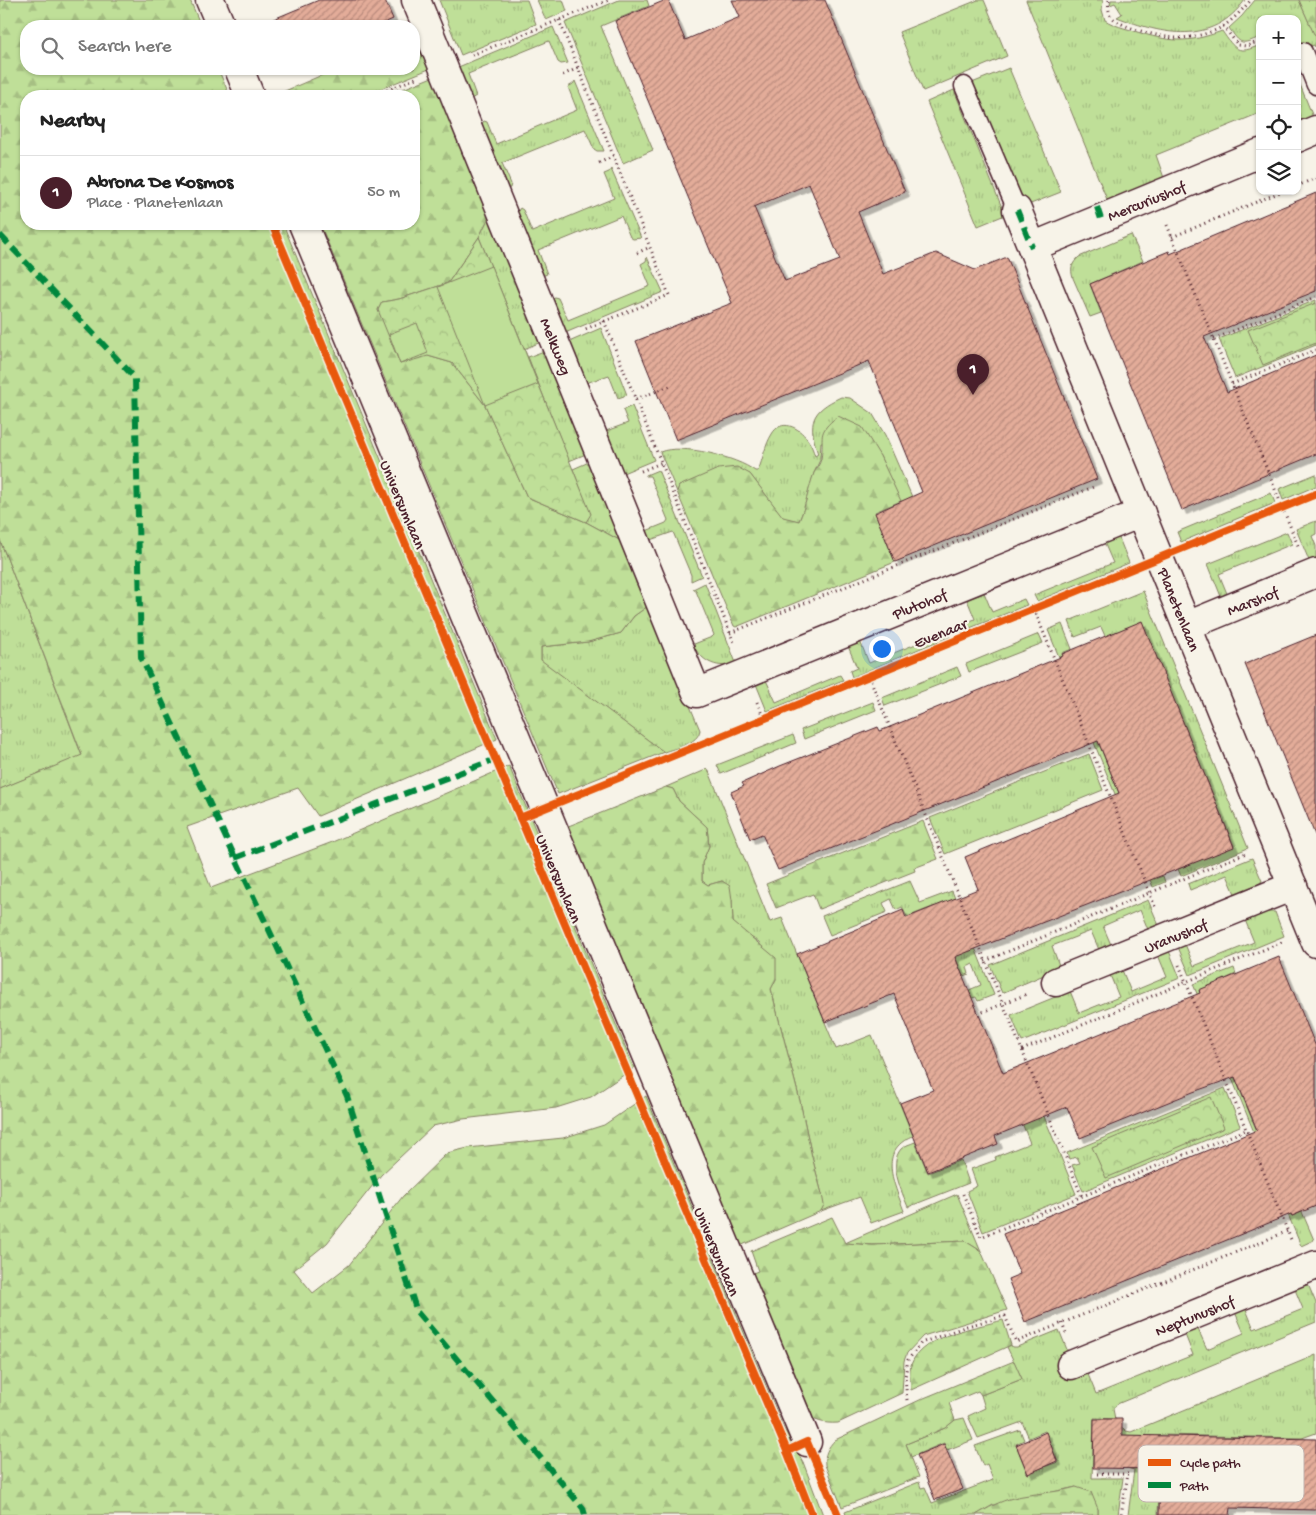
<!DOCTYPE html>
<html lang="en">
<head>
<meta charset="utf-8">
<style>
	:root { --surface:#fff; --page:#f2f2f2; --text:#222; --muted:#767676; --line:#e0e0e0; --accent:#4a1f2b }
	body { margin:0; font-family:"Gochi Hand",sans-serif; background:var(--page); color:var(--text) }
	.controls { position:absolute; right:15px; top:15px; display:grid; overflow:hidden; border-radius:10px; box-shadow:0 1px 4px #0004 }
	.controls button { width:45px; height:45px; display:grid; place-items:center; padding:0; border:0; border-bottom:1px solid var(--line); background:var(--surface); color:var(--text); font:25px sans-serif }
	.you { position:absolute; left:881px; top:648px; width:18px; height:18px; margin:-12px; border:4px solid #fff; border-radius:50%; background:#1a73e8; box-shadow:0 0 0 8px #1a73e833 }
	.badge { display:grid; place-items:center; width:32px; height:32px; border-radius:50%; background:var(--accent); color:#fff; font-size:16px; font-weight:700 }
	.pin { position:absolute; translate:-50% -41px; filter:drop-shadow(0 1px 2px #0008) }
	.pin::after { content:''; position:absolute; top:26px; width:18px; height:15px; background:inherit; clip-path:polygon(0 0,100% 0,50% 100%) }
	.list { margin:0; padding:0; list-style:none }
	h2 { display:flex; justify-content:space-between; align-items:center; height:65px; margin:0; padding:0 20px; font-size:21px }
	h2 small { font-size:16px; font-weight:400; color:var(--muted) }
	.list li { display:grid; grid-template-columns:32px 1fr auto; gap:15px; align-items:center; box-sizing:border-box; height:75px; padding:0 20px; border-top:1px solid var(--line) }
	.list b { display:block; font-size:19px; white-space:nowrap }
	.list p { margin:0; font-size:16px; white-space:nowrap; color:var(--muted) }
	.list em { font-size:16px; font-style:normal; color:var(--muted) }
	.icon { flex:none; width:28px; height:28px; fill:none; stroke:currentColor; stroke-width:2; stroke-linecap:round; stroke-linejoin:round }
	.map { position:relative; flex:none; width:1316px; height:1515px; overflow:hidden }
	.search { position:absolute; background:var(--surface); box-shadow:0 1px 4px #0004; left:20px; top:20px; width:400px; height:55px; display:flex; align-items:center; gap:12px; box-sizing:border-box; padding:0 18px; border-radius:20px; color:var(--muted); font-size:19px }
	.panel { position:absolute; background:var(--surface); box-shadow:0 1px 4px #0004; left:20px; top:90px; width:400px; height:140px; border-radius:20px }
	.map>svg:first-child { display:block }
</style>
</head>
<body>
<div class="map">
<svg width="1316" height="1515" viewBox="0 0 1316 1515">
	<defs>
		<pattern id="grass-tufts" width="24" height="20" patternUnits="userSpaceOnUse" patternTransform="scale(1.25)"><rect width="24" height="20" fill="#bfdf98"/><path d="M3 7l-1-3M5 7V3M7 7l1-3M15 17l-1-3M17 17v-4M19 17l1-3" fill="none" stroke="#a6bf83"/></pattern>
		<pattern id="forest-firs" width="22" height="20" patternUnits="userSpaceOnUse" patternTransform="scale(1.25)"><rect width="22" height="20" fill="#bfdf98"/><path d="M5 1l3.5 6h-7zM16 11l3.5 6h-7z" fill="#a6bf83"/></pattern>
		<pattern id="park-crowns" width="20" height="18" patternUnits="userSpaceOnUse" patternTransform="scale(1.25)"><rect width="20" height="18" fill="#bfdf98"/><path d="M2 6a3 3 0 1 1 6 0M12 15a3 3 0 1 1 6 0" fill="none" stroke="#a6bf83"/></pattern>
		<pattern id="building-hatch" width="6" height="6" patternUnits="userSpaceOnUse" patternTransform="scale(1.25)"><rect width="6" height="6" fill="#e3ac99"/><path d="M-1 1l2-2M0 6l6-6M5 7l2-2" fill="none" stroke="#ba8b7d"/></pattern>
		<filter id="shadow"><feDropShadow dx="4.5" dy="4.5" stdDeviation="0" flood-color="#0004"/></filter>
	</defs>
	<rect width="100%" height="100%" fill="#f7f3e8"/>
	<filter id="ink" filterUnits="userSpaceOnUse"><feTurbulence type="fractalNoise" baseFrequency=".02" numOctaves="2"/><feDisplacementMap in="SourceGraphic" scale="10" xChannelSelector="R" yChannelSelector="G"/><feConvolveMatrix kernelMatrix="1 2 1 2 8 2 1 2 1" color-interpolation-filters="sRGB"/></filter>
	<g filter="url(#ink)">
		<g fill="url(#grass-tufts)" stroke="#847f62">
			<polygon points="439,0 527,0 536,24 461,55"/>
			<polygon points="537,0 563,0 567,11 546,20"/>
			<polygon points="619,0 647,0 649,6 601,26 653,150 623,163 565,23"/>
			<polygon points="978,0 984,0 1007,56 923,91 899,32"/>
			<path d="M 1026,0 L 1103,0 L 1102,10 L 1105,20 C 1114,26 1125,28 1134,31 C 1170,42 1187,44 1222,31 C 1235,50 1238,55 1260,45 L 1260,113 L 1156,155 L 1164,178 L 1108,202 Z"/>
			<path d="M 1111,0 L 1245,0 C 1212,46 1163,35 1117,17 L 1122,14 L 1115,3 L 1110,5 Z"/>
			<path d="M 1255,0 L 1299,0 L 1314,33 L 1316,35 L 1316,49 L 1314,45 L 1305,49 L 1297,38 L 1297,19 L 1260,19 L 1260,37 C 1241,45 1241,45 1229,28 L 1242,16 Z"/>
			<polygon points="553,27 568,63 561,64 558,62 549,41 468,74 476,96 471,99 468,97 456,68"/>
			<polygon points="1009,68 1061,192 1023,207 972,83"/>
			<polygon points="1297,77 1313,117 1302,121 1297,109"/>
			<polygon points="575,81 604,151 597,151 594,149 585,129 502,163 511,184 510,188 507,189 480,126 484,121 487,122 496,144 577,110 568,87 573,84"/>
			<polygon points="954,90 1005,215 978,226 927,102"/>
			<polygon points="611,169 641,238 633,239 630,237 621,216 538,250 547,274 542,276 516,214 520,208 523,210 532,232 614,198 604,174 609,172"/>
			<polygon points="489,217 541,342 524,349 479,237"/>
			<path d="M 1131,235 L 1143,261 L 1090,284 L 1101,313 L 1090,317 L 1073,278 C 1070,269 1072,263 1079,257 Z"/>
			<polygon points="647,257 663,292 565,333 552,299 554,297 558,298 568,320 650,286 641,264 646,261"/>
			<polygon points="1316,300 1316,345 1235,378 1219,339"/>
			<polygon points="601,328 627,395 618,398 609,375 586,383 569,342"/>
			<polygon points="544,351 586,454 569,461 528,357"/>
			<path d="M 841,397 L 850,398 L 872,413 L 885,435 L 933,545 L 921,550 L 880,456 L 821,442 L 820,460 L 814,473 L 803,511 L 799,521 L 783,518 L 750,474 L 679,486 L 677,492 L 660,452 C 681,443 737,457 755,471 L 758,471 C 763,459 765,445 772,434 C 781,418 799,427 807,439 C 811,444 813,450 815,456 L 818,454 C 808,423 810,411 841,397 Z"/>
			<polygon points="632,406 654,460 623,473 606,431 628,423 623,410"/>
			<polygon points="589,462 621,541 586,522 590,514 573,469"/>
			<polygon points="658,470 702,576 691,581 691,575 673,532 650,540 646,531 666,523 668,520 650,476 646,476 646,475"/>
			<polygon points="1316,474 1316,486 1283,500 1279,489"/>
			<polygon points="1271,493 1275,503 1181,542 1177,532"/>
			<polygon points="1316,521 1316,534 1312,536 1316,546 1316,560 1310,563 1296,529"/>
			<polygon points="1287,532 1292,544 1219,574 1228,596 1222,599 1208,564"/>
			<polygon points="1114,538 1119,538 1129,563 1037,601 1034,595 1113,563 1103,540"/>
			<polygon points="0,540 82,756 0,789"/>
			<path d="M 705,583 L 736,663 C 718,670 703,662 694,647 L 694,644 L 712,637 L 714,635 L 696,591 L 693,589 Z"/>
			<polygon points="983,590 992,612 1024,599 1027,605 960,632 958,626 975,619 966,597"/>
			<polygon points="1143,591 1248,848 1181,876 1178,869 1234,846 1142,622 1105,636 1101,627 1075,637 1069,621"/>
			<path d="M 648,606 L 700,730 C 698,744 675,748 664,752 L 541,661 L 541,647 L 588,642 L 621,633 L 634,616 Z"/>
			<polygon points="1062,624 1072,649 1062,653 1154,879 1163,876 1165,882 1153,887 1048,630"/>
			<polygon points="948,631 950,636 852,677 850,671 857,668 848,646 860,641 869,663"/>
			<polygon points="1039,634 1043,643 969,672 966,664"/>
			<polygon points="957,667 961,676 885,706 882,698"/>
			<polygon points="840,675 843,680 767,711 756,684 766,680 776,702"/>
			<polygon points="873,702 876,710 804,739 801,730"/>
			<polygon points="793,735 796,743 721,774 717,765"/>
			<polygon points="1089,754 1103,790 945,854 930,818"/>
			<path d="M 708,769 L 770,922 L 782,918 L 836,1049 L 872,1035 L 913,1136 C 877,1151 894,1183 904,1211 L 871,1223 L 860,1197 L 821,1211 L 823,1205 L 822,1194 L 812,1157 L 800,1101 L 771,989 L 776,979 L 759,942 L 745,934 L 733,922 L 732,900 L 722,881 L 708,885 L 702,881 L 702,863 L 709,846 L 707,827 L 679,801 L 673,789 L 666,787 Z"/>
			<polygon points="1252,858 1262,881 1249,892 1236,896 1227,875 1190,890 1188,884"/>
			<polygon points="910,881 920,903 952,891 994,995 978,1001 976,997 972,998 969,990 981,985 973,964 967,967 969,974 963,976 935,906 907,917 902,907 896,910 891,899 883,903 887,912 830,935 822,916"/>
			<polygon points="1148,900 1160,928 1149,932 1140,910 1103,926 1112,947 1100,952 1091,931 1052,946 1060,968 1002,993 990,965"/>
			<polygon points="1264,912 1275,912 1284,936 1190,975 1178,947 1185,944 1194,966 1254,942 1245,920"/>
			<polygon points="1169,951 1180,978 1022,1042 1011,1015 1070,991 1079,1013 1119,997 1110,975 1122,970 1131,992 1167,977 1158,955"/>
			<polygon points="1234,968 1236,974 1199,991 1292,1216 1302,1212 1314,1240 1301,1246 1193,984"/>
			<polygon points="1225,1088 1240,1126 1083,1191 1072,1165 1080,1163 1077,1157 1069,1159 1067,1153"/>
			<polygon points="1041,1109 1076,1194 983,1232 967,1191 977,1186 971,1169 996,1160 995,1157 1030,1143 1020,1118"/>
			<polygon points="957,1194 981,1251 965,1241 873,1245 845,1243"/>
			<polygon points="1307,1282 1316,1303 1316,1322 1117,1404 1113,1409 1115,1419 1094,1418 1092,1478 1123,1478 1118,1515 1098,1515 1098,1509 1076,1487 993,1505 976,1515 846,1515 845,1512 919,1482 921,1488 925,1487 932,1503 993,1480 987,1464 983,1466 975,1446 1020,1430 1024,1440 1016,1444 1027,1473 1058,1462 1045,1431 1029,1438 1022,1422 978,1438 968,1416 985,1408 981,1395 1022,1379 1007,1347 1011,1345 1012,1347 1017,1347 1059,1330 1068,1352 1064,1354 1087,1372 1096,1394 1193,1355 1184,1332 1197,1327 1207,1349 1244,1333 1235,1312 1245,1307 1254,1329 1303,1309 1294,1287"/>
			<polygon points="1316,1355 1316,1433 1302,1438 1161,1435 1158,1515 1128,1515 1134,1470 1123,1467 1123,1428 1126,1431 1131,1432"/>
			<polygon points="964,1418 973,1440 947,1450 944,1443 911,1457 906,1444 945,1428 955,1420"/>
		</g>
		<g fill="url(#forest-firs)" stroke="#847f62">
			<polygon points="0,0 190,0 201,26 26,26 26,69 218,69 230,96 26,96 26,224 283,224 497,739 318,816 298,788 187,827 211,888 330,843 509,766 634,1068 591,1097 556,1108 463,1119 433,1126 381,1175 327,1243 294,1270 313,1293 349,1265 403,1196 447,1153 468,1148 563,1138 604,1125 646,1096 784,1429 803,1462 823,1515 0,1515 0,789 82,755 0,540"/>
			<polygon points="1299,0 1316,0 1316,35 1314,34"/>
			<polygon points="422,52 429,69 363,96 279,96 278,94 336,69 390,69 392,73 402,69 414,69 414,55"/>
			<polygon points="432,77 489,217 479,237 448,283 399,299 382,302 378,310 389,334 428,356 452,363 485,405 527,497 586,522 621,541 648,606 634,616 621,633 588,642 541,647 541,660 664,752 558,794 320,224 414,224 414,96 386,96"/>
			<path d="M 838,416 L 862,427 L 880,456 L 901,501 L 875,512 L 895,562 L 736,627 L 734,626 L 677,492 L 679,486 L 718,469 L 737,467 L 750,474 L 783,517 L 799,521 C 806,506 808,489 814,473 C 816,469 820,464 821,459 C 825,435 815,434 838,416 Z"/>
			<polygon points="666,787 673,789 679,801 707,827 709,846 702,863 702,881 708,885 722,881 730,886 732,900 733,922 776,958 776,979 771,989 800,1101 812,1157 822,1194 824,1205 821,1211 733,1249 561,829"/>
			<polygon points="923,821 938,859 914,868 915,871 819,909 813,894 776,908 766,884"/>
			<path d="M 915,1142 L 928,1173 L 961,1160 L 969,1183 L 908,1207 C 902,1192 888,1164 901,1149 C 905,1145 911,1144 915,1142 Z"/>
			<path d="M 832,1217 L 845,1243 L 873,1245 L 965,1241 L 981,1251 L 1007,1310 L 923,1336 L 907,1353 L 904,1361 L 902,1393 L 838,1423 C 823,1424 815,1421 803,1413 L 745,1276 L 758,1271 L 751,1251 Z"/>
			<path d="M 1003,1320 L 1011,1345 L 911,1390 C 911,1383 909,1376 910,1370 C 914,1336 975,1328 1003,1320 Z"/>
			<path d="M 1014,1361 L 1022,1379 L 981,1395 L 978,1391 L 949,1403 L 955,1420 L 945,1428 L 906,1444 L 919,1477 L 842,1507 L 825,1465 C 824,1455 828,1447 835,1440 L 924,1398 Z"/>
			<path d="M 1076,1487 L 1091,1492 L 1098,1509 L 1098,1515 L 976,1515 C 988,1508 1000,1501 1013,1498 C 1034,1493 1055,1493 1076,1487 Z"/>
		</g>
		<g fill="url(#park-crowns)" stroke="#847f62">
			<polygon points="479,237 591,514 586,522 527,497 485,405 452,363 428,356 400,364 378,310 382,302 399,299 448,283"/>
			<polygon points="1316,303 1316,343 1263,365 1248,330"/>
			<polygon points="1211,1097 1224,1128 1106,1178 1092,1147"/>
		</g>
		<g fill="#bfdf98" stroke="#847f62">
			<polygon points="491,266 538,384 485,405 438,287"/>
			<polygon points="417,323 428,353 400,364 389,334"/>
		</g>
		<g fill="url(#building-hatch)" stroke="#4a1f2b" fill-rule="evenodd" filter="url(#shadow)">
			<polygon points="319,0 385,0 393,19 377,26 257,26"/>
			<path d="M 666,0 L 668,0 L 685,40 L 740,17 L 732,0 L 825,0 L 905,192 L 858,212 L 883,274 L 936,253 L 975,270 L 1007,257 L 1097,479 L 895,562 L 875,513 L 922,492 L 869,361 L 676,440 L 636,341 L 732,303 L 615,21 ZM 809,184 L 840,260 L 785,281 L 754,207 Z"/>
			<polygon points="1316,193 1316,291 1204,337 1227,392 1316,355 1316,454 1182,510 1090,284 1169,251 1170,254"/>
			<polygon points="1142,621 1234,847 955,957 1003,1073 1200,993 1199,990 1279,957 1316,1047 1316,1206 1292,1216 1291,1214 1025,1322 1008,1279 1020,1274 1003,1234 1257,1130 1235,1077 1193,1092 1080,1138 1067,1107 995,1136 998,1144 928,1172 900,1103 933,1090 894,994 825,1022 797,954 903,910 906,918 978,889 965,857 1119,793 1098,741 778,870 762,834 750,839 731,792 744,786 742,783 780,766 878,727 880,731 1063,656 1062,654"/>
			<polygon points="1316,635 1316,835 1315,835 1245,664"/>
			<polygon points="1094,1419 1122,1419 1122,1435 1316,1439 1316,1510 1231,1508 1230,1515 1159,1515 1160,1469 1093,1468"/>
			<polygon points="1046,1432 1057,1461 1028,1474 1016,1445"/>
			<polygon points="944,1444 963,1489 935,1500 917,1455"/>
		</g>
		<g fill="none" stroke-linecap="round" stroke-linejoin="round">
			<g stroke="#4a1f2b" stroke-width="21">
				<g id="lane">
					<polyline points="1303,52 1316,85"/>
					<polyline points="964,86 1017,210"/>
				</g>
			</g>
			<g stroke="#4a1f2b" stroke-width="31">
				<g id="street">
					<polyline points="210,0 221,26"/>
					<polyline points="416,0 697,693 1141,513"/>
					<polyline points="239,69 250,96"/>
					<polyline points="1297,138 1316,130"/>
					<polyline points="1017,210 1316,943"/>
					<polyline points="303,224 807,1442"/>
					<polyline points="1032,247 1260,153"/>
					<polyline points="1187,626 1316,573"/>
					<polyline points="1056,982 1293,886"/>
					<polyline points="1071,1365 1316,1265"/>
				</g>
			</g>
			<g stroke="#4a1f2b" stroke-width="3" stroke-dasharray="1 4" stroke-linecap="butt">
				<path d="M 1109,0 C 1108,6 1108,13 1113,18 C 1122,28 1161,37 1175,38 C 1189,38 1204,35 1216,30 C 1230,24 1241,11 1251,0"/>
				<polyline points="559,20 669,295 583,330"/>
				<polyline points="1223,26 1238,45 1247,46 1260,41"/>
				<polyline points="472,55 609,0"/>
				<polyline points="563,75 578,68"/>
				<polyline points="373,96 416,78"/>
				<polyline points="599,163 614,156"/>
				<polyline points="1297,186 1316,178"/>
				<polyline points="1167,225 1299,548"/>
				<polyline points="1172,237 1283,191"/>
				<polyline points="637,253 650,247"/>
				<polyline points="604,321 735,645"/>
				<polyline points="1214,339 1316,297"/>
				<polyline points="1232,384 1316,350"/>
				<polyline points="636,399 670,386"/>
				<polyline points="641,471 661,463"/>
				<polyline points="1034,609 1156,909"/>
				<polyline points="730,633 1096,486"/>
				<polyline points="869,676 1082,1197"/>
				<polyline points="757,702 764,719"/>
				<polyline points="985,961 1246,853"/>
				<polyline points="1179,965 1292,1242"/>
				<polyline points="978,1014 1027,994"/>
				<polyline points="1022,1050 1282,942"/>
				<polyline points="963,1194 981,1237 1246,1130"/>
				<polyline points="1062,1323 1066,1334"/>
				<polyline points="907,1400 905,1377 908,1360 921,1343 967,1326 1005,1316 1016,1342 1288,1231"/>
				<polyline points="1097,1474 1128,1474 1121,1515"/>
			</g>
			<use href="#lane" stroke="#f7f3e8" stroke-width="18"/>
			<use href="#street" stroke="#f7f3e8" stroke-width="28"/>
			<g stroke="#00873e" stroke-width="6" stroke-dasharray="12 6" stroke-linecap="butt">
				<polyline points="1097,207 1101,219"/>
				<polyline points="1017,210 1032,247"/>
				<polyline points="0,235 135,378 141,657 347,1096 417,1312 583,1508 585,1515"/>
				<polyline points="235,858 496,759"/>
			</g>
			<g stroke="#f7f3e8" stroke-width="11">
				<g id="cycleway">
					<polyline points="272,224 479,720 787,1451 812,1515"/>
					<polyline points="520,818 1316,494"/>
					<polyline points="787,1451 807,1442 838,1515"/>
				</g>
			</g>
			<use href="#cycleway" stroke="#e8590c" stroke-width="8"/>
		</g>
	</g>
	<g text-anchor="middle" stroke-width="4.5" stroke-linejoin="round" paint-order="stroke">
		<g font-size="16" fill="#4a1f2b" stroke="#f7f3e8">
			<text transform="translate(1146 200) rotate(-22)" y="6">Mercuriushof</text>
			<text transform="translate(557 346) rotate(68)" y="6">Melkweg</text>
			<text transform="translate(404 504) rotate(67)" y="6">Universumlaan</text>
			<text transform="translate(1252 600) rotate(-22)" y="6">Marshof</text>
			<text transform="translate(919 603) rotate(-22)" y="6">Plutohof</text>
			<text transform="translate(1180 609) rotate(68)" y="6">Planetenlaan</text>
			<text transform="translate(940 632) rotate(-22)" y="6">Evenaar</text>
			<text transform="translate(560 878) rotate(67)" y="6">Universumlaan</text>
			<text transform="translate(1175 935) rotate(-22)" y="6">Uranushof</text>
			<text transform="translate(718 1251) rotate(67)" y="6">Universumlaan</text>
			<text transform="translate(1194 1315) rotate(-22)" y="6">Neptunushof</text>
		</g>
	</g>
	<rect x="1138" y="1445" width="166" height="57" rx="8" fill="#f7f3e8" stroke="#c3b3af" stroke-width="1"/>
	<rect x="1148" y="1459" width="23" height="7" fill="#e8590c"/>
	<rect x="1148" y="1482" width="23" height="6" fill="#00873e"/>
	<g font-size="14" fill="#4a1f2b">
		<text x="1180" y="1467">Cycle path</text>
		<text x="1180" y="1490">Path</text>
	</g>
</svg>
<div class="controls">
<button>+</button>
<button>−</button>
<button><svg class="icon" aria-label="locate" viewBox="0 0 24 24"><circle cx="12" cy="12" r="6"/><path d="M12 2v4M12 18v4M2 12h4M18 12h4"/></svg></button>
<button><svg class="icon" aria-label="layers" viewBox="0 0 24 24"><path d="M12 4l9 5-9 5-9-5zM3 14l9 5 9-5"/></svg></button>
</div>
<div class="you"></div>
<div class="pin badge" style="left:973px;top:395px">1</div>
<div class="search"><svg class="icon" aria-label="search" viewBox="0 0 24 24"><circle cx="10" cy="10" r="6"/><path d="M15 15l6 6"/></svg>Search here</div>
<section class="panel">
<h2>Nearby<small></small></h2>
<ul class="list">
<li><span class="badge">1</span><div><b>Abrona De Kosmos</b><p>Place · Planetenlaan</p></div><em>50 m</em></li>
</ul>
</section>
</div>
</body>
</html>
